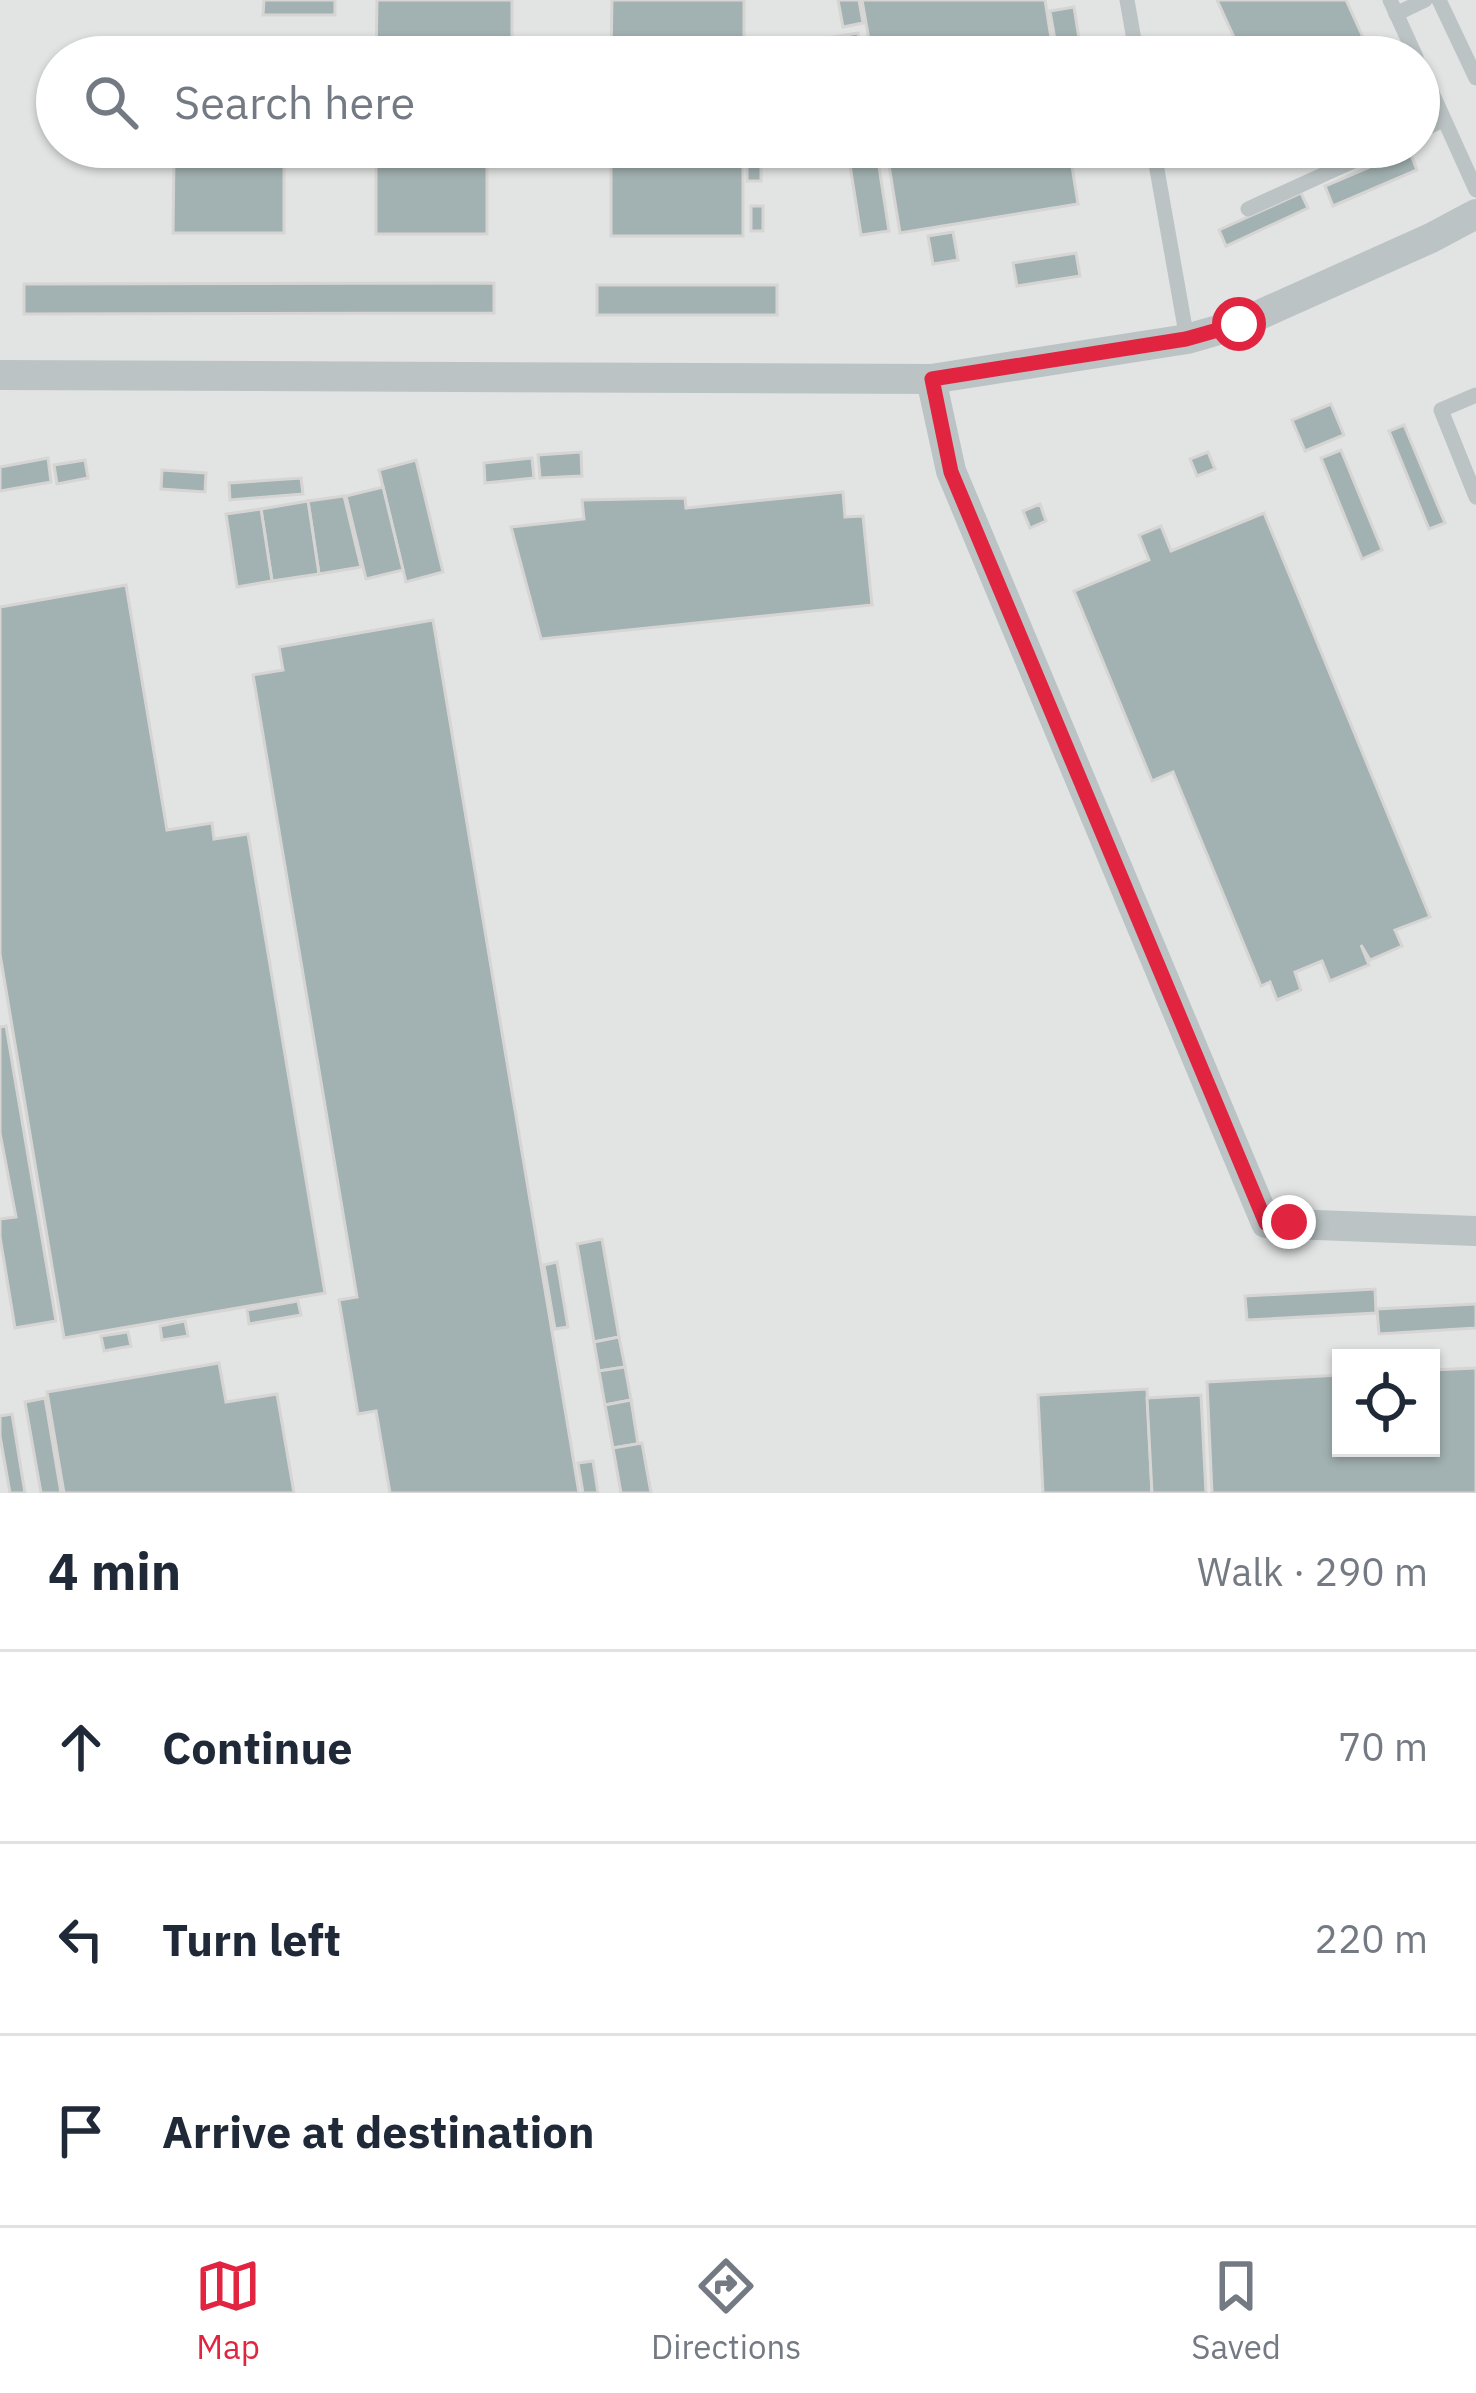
<!DOCTYPE html>
<html lang="en">
<head>
<meta charset="utf-8">
<style>
	:root { --surface:#fff; --page:#f6f6f7; --text:#1f2937; --muted:#747a83; --line:#e0e1e3; --accent:#e12540 }
	body { margin:0; font-family:"IBM Plex Sans",sans-serif; background:var(--page); color:var(--text) }
	.controls { position:absolute; right:36px; bottom:36px; display:grid; overflow:hidden; border-radius:0px; box-shadow:0 3px 9px #0004 }
	.controls button { width:108px; height:108px; display:grid; place-items:center; padding:0; border:0; border-bottom:3px solid var(--line); background:var(--surface); color:var(--text); font:60px sans-serif }
	.stop { position:absolute; width:36px; height:36px; margin:-27px; border:9px solid #e12540; border-radius:50%; background:#fff }
	.stop.end { background:#e12540; border-color:#fff; box-shadow:0 3px 12px #0008 }
	.list { margin:0; padding:0; list-style:none }
	h2 { display:flex; justify-content:space-between; align-items:center; height:156px; margin:0; padding:0 48px; font-size:51px }
	h2 small { font-size:39px; font-weight:400; color:var(--muted) }
	.list li { display:grid; grid-template-columns:78px 1fr auto; gap:36px; align-items:center; box-sizing:border-box; height:192px; padding:0 48px; border-top:3px solid var(--line) }
	.list b { display:block; font-size:45px; white-space:nowrap }
	.list em { font-size:39px; font-style:normal; color:var(--muted) }
	.icon { flex:none; width:66px; height:66px; fill:none; stroke:currentColor; stroke-width:2; stroke-linecap:round; stroke-linejoin:round }
	.map { position:relative; flex:none; width:1476px; height:1493px; overflow:hidden }
	.search { position:absolute; background:var(--surface); box-shadow:0 3px 9px #0004; left:36px; right:36px; top:36px; height:132px; display:flex; align-items:center; gap:30px; box-sizing:border-box; padding:0 42px; border-radius:66px; color:var(--muted); font-size:45px }
	.sheet { height:732px; background:var(--surface) }
	nav { display:flex; justify-content:space-around; align-items:center; box-sizing:border-box; height:168px; border-top:3px solid var(--line); background:var(--surface); font-size:33px; color:var(--muted) }
	nav a { display:grid; justify-items:center; gap:6px }
	nav .on { color:var(--accent) }
	.map>svg:first-child { display:block }
</style>
</head>
<body>
<div class="map">
<svg width="1476" height="1493" viewBox="0 0 1476 1493">
	<rect width="100%" height="100%" fill="#f5f3f1"/>
	<path fill="#e2e3e3" fill-rule="evenodd" d="M 0,0 L 1476,0 L 1476,1493 L 0,1493 ZM 57,57 L 1419,57 L 1419,147 L 57,147 ZM 1341,1358 L 1431,1358 L 1431,1448 L 1341,1448 Z"/>
	<g fill="#a2b1b1" stroke="#d6d5d4" stroke-width="3">
		<polygon points="264,0 335,0 335,15 263,15"/>
		<polygon points="377,0 512,0 512,57 376,57"/>
		<polygon points="612,0 744,0 744,57 611,57"/>
		<polygon points="838,0 859,0 863,23 843,27"/>
		<polygon points="862,0 1045,0 1054,57 872,57"/>
		<polygon points="1217,0 1346,0 1372,57 1243,57"/>
		<polygon points="1074,7 1082,57 1058,57 1050,11"/>
		<polygon points="858,33 861,57 830,57 827,38"/>
		<polygon points="154,147 284,147 284,233 173,233 174,156 154,156"/>
		<rect x="376" y="147" width="111" height="87"/>
		<rect x="611" y="147" width="132" height="89"/>
		<rect x="747" y="147" width="14" height="34"/>
		<polygon points="886,147 1069,147 1078,204 900,233"/>
		<polygon points="1409,150 1417,170 1333,206 1325,186"/>
		<polygon points="877,154 889,231 861,235 849,159"/>
		<polygon points="1301,193 1308,208 1226,246 1219,230"/>
		<rect x="751" y="206" width="12" height="25"/>
		<polygon points="953,232 958,260 933,264 928,236"/>
		<polygon points="1076,253 1080,276 1017,286 1013,263"/>
		<polygon points="494,283 494,313 24,314 24,284"/>
		<rect x="597" y="285" width="180" height="30"/>
		<polygon points="1331,404 1344,435 1305,451 1292,420"/>
		<polygon points="1404,425 1445,523 1429,529 1389,431"/>
		<polygon points="1341,450 1382,550 1362,559 1321,458"/>
		<polygon points="581,452 582,476 540,478 538,455"/>
		<polygon points="1208,452 1215,469 1197,476 1190,459"/>
		<polygon points="48,458 51,482 0,491 0,467"/>
		<polygon points="532,458 534,478 485,483 484,463"/>
		<polygon points="85,460 88,478 57,484 54,465"/>
		<polygon points="416,460 443,572 406,582 379,470"/>
		<polygon points="162,470 206,473 205,492 161,489"/>
		<polygon points="301,478 303,494 230,500 229,483"/>
		<polygon points="383,487 403,570 366,579 346,496"/>
		<polygon points="843,492 845,517 863,516 872,605 541,639 511,527 584,519 582,500 685,498 686,508"/>
		<polygon points="344,496 361,567 319,574 308,501"/>
		<polygon points="308,501 319,574 272,581 261,509"/>
		<polygon points="1040,504 1046,521 1030,528 1023,511"/>
		<polygon points="261,509 272,581 237,587 226,514"/>
		<polygon points="1264,513 1430,917 1395,930 1402,946 1370,960 1361,945 1369,965 1330,981 1322,961 1295,972 1301,990 1277,1000 1270,982 1261,986 1173,772 1152,781 1074,591 1149,560 1139,535 1161,526 1171,551"/>
		<polygon points="126,585 167,830 212,823 214,839 248,834 325,1293 64,1338 0,954 0,607"/>
		<polygon points="433,620 579,1493 390,1493 376,1411 358,1414 339,1300 357,1297 253,675 283,670 279,647"/>
		<polygon points="6,1026 56,1321 15,1328 0,1237 0,1219 16,1217 0,1133 0,1027"/>
		<polygon points="602,1239 619,1337 594,1342 577,1244"/>
		<polygon points="557,1262 568,1327 555,1329 544,1265"/>
		<polygon points="1375,1289 1376,1313 1247,1320 1245,1296"/>
		<polygon points="298,1301 301,1315 249,1324 247,1310"/>
		<polygon points="1476,1304 1476,1328 1379,1334 1377,1309"/>
		<polygon points="185,1321 188,1336 162,1340 160,1326"/>
		<polygon points="128,1332 131,1346 104,1351 101,1336"/>
		<polygon points="619,1337 625,1367 599,1371 594,1342"/>
		<polygon points="219,1363 226,1402 277,1394 294,1493 64,1493 47,1392"/>
		<polygon points="625,1367 631,1400 605,1405 599,1371"/>
		<polygon points="1476,1368 1476,1493 1212,1493 1207,1382 1341,1375 1341,1448 1431,1448 1431,1370"/>
		<polygon points="1147,1389 1152,1493 1043,1493 1038,1395"/>
		<polygon points="1201,1395 1206,1493 1152,1493 1147,1398"/>
		<polygon points="45,1398 61,1493 41,1493 25,1402"/>
		<polygon points="631,1400 638,1444 613,1448 605,1405"/>
		<polygon points="12,1414 25,1493 10,1493 0,1436 0,1416"/>
		<polygon points="642,1443 651,1493 621,1493 613,1448"/>
		<polygon points="593,1461 598,1493 583,1493 578,1463"/>
	</g>
	<g fill="none" stroke-linecap="round" stroke-linejoin="round">
		<g stroke="#bbc3c4" stroke-width="15">
			<polyline points="1127,0 1137,57"/>
			<polyline points="1390,0 1416,57"/>
			<polyline points="1439,0 1476,78"/>
			<polyline points="1396,14 1425,0"/>
			<polyline points="1419,64 1476,190"/>
			<polyline points="1419,131 1444,120"/>
			<polyline points="1153,147 1187,339"/>
			<polyline points="1248,209 1384,147"/>
			<polyline points="1476,395 1441,410 1476,497"/>
		</g>
		<g stroke="#bbc3c4" stroke-width="30">
			<polyline points="0,375 931,379 1187,339 1239,324 1431,238 1476,214"/>
			<polyline points="931,379 951,471 1266,1223 1476,1231"/>
		</g>
	</g>
	<g fill="none" stroke-linecap="round" stroke-linejoin="round">
		<polyline stroke="#e12540" stroke-width="15" points="1239,324 1186,339 932,379 951,472 1266,1223 1289,1222"/>
	</g>
</svg>
<div class="controls">
<button><svg class="icon" aria-label="locate" viewBox="0 0 24 24"><circle cx="12" cy="12" r="6"/><path d="M12 2v4M12 18v4M2 12h4M18 12h4"/></svg></button>
</div>
<div class="stop" style="left:1239px;top:324px"></div>
<div class="stop end" style="left:1289px;top:1222px"></div>
<div class="search"><svg class="icon" aria-label="search" viewBox="0 0 24 24"><circle cx="10" cy="10" r="6"/><path d="M15 15l6 6"/></svg>Search here</div>
</div>
<section class="sheet">
<h2>4 min<small>Walk · 290 m</small></h2>
<ul class="list">
<li><svg class="icon" aria-label="ahead" viewBox="0 0 24 24"><path d="M12 20V5M6 11l6-6 6 6"/></svg><div><b>Continue</b></div><em>70 m</em></li>
<li><svg class="icon" aria-label="left" viewBox="0 0 24 24"><path d="M17 20v-9H6M10 6l-5 5 5 5"/></svg><div><b>Turn left</b></div><em>220 m</em></li>
<li><svg class="icon" aria-label="arrive" viewBox="0 0 24 24"><path d="M6 21V4h12l-3 4 3 4H6"/></svg><div><b>Arrive at destination</b></div></li>
</ul>
</section>
<nav>
<a class="on"><svg class="icon" aria-label="map" viewBox="0 0 24 24"><path d="M3 6l6-2 6 2 6-2v14l-6 2-6-2-6 2zM9 4v14M15 6v14"/></svg>Map</a>
<a><svg class="icon" aria-label="directions" viewBox="0 0 24 24"><path d="M12 3l9 9-9 9-9-9zM9 14v-3h6M13 9l2 2-2 2"/></svg>Directions</a>
<a><svg class="icon" aria-label="saved" viewBox="0 0 24 24"><path d="M7 4h10v16l-5-4-5 4z"/></svg>Saved</a>
</nav>
</body>
</html>
